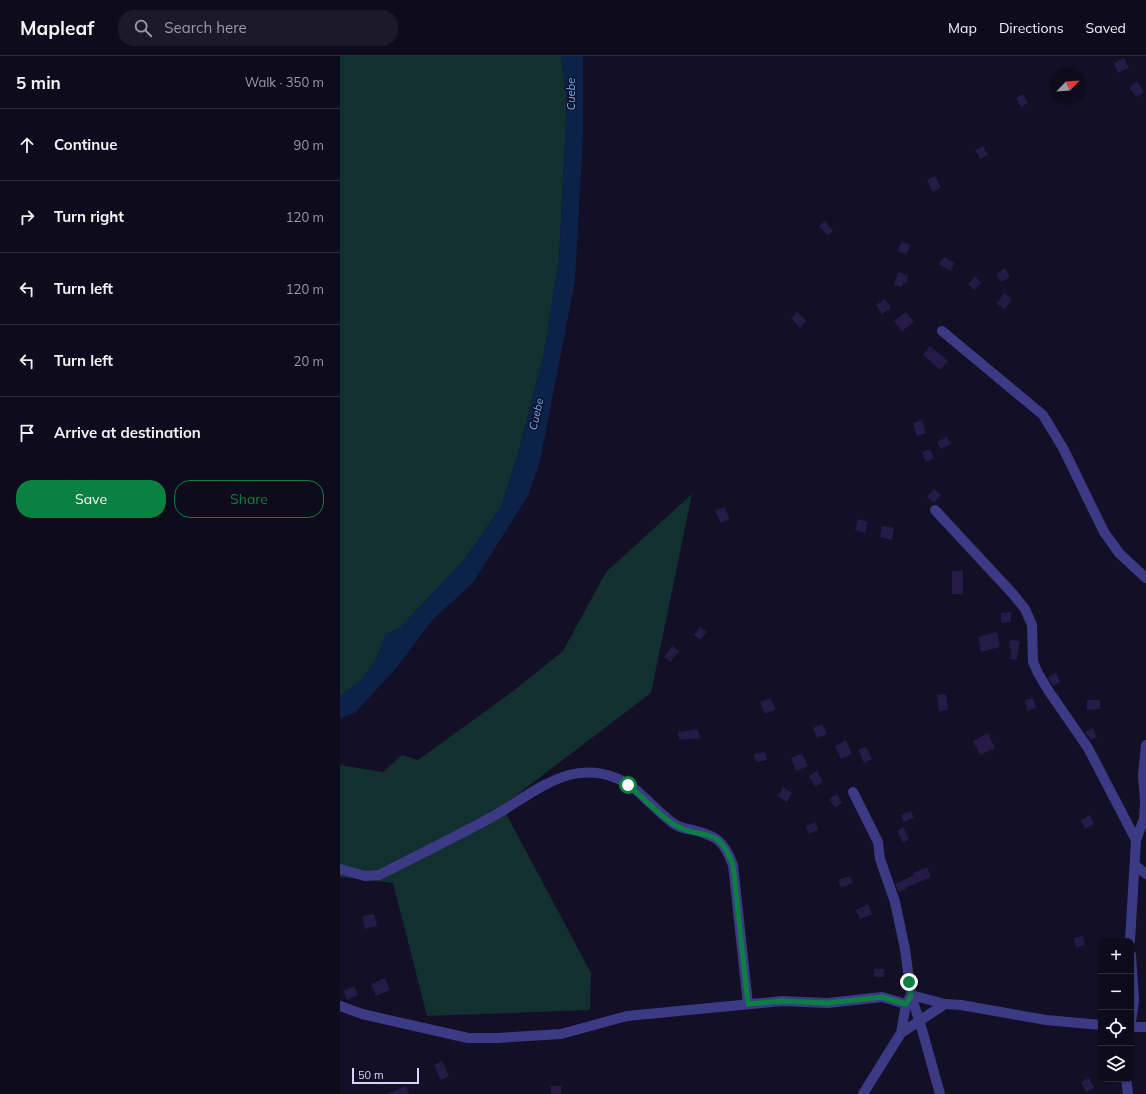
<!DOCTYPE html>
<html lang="en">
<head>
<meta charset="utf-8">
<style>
	:root { --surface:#0e0b1c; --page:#1c1929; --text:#f1f3f6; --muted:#9b9ba3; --line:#2e2b3b; --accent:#0b8043 }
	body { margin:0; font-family:Mulish,sans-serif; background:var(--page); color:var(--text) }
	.controls { position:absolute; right:12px; bottom:12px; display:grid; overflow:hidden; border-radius:8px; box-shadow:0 1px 3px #0004 }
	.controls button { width:36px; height:36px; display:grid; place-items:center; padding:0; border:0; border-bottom:1px solid var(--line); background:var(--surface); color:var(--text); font:20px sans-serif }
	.compass { position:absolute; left:710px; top:12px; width:36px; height:36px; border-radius:50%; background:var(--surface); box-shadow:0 1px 3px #0004; rotate:65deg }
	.scale { position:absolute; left:12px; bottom:10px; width:67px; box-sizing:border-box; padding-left:4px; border:2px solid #d9d4ff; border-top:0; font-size:11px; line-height:14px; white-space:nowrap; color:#d9d4ff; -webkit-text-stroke:3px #130f26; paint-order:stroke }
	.stop { position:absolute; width:12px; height:12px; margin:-9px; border:3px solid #0b8043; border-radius:50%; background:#fff }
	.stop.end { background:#0b8043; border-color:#fff; box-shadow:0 1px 4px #0008 }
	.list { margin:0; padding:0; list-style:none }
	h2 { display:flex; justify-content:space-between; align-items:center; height:52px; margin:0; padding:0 16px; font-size:17px }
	h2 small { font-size:13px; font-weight:400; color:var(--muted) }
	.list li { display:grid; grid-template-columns:26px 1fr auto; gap:12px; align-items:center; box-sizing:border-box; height:72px; padding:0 16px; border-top:1px solid var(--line) }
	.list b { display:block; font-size:15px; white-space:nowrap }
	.list em { font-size:13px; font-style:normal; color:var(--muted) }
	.actions { display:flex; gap:8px; padding:12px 16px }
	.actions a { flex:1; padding:9px 0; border:1px solid var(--accent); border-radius:16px; text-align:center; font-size:14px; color:var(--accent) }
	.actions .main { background:var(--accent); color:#fff }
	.icon { flex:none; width:22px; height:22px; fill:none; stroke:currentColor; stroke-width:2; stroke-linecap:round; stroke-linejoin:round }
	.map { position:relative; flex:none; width:806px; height:1038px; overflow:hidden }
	header { display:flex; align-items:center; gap:24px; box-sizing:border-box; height:56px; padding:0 20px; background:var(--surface); border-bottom:1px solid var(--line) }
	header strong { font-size:19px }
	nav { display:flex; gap:22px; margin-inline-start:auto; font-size:14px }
	.search { width:280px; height:36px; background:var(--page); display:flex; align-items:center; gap:10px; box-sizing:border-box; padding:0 14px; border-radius:16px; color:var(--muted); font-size:15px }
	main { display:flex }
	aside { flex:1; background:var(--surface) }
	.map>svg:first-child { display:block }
</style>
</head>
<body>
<header>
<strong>Mapleaf</strong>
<div class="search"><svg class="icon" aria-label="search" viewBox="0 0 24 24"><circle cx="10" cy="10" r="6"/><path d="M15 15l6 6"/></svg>Search here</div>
<nav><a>Map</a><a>Directions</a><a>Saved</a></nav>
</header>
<main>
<aside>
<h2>5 min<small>Walk · 350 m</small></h2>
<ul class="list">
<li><svg class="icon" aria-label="ahead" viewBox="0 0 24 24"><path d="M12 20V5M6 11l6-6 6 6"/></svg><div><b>Continue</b></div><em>90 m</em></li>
<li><svg class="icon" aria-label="right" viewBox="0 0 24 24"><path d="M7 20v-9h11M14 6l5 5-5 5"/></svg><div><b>Turn right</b></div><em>120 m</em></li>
<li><svg class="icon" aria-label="left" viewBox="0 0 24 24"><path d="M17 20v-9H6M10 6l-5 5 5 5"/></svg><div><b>Turn left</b></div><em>120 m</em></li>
<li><svg class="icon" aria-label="left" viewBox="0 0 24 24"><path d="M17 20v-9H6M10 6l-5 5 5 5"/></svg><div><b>Turn left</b></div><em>20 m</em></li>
<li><svg class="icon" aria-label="arrive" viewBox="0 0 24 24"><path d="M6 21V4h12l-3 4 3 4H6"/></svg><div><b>Arrive at destination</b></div></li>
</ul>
<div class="actions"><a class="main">Save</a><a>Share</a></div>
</aside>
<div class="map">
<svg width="806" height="1038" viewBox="0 0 806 1038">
	<rect width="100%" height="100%" fill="#130f26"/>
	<g fill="#12302f">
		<polygon points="0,0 221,0 227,47 219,205 204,297 179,395 161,451 125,503 60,572 46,578 36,604 20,625 0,640"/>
		<polygon points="352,438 311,637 162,750 251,917 250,954 87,960 53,827 0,821 0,709 43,716 62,699 78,704 172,636 223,595 266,516"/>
	</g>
	<polygon fill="#0c2248" points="221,0 243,0 243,80 235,225 200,405 188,440 132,528 94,562 57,611 16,656 0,663 0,640 20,625 36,604 46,578 60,572 125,503 161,451 179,395 204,297 219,205 227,47"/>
	<g fill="#241b47">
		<polygon points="784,2 789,12 778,17 774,7"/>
		<polygon points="797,25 804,36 796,41 789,31"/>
		<polygon points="683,38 688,47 681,51 676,42"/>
		<polygon points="643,90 648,99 640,103 635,94"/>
		<polygon points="595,120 601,132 593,136 587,124"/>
		<polygon points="485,165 493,175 487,179 479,170"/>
		<polygon points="562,185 571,189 566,199 557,195"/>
		<polygon points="604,201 615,207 610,215 599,208"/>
		<polygon points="665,212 670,221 661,226 656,218"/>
		<polygon points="558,216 568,219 566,227 563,227 562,231 554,229"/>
		<polygon points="635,221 641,227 634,234 628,228"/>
		<polygon points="664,237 672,243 665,253 657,248"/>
		<polygon points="545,243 551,252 542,258 536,249"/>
		<polygon points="457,256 466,265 460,272 451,262"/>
		<polygon points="566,256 574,266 562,275 554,265"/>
		<polygon points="590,290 608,305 600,314 583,299"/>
		<polygon points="582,364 586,377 577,380 573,367"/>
		<polygon points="607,381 611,388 601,393 597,386"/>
		<polygon points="590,393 594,402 586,406 582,396"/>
		<polygon points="594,433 601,439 594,447 587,441"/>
		<polygon points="384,451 390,463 381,467 375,455"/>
		<polygon points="518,463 528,466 525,477 515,474"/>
		<polygon points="542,470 554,472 552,484 540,481"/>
		<rect x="612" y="515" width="11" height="23"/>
		<polygon points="671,556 671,566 661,567 661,557"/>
		<polygon points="360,571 367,576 360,584 354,579"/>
		<polygon points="657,576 660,591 641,596 638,581"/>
		<polygon points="670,584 680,585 677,604 670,603 672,593 669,592"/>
		<polygon points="332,590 339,595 330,606 324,601"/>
		<polygon points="716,617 720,626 713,630 708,621"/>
		<polygon points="606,638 608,654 599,655 597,639"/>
		<polygon points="430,642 436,653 425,658 420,646"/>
		<polygon points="693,642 696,652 687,655 685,644"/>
		<polygon points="747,644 760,644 760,653 747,654"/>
		<polygon points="482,668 487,678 477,682 473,672"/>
		<polygon points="753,672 757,681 751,684 745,676"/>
		<polygon points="358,673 360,682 339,684 338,676"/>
		<polygon points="648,677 655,692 640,699 633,685"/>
		<polygon points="506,684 512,698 501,703 495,690"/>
		<polygon points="526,691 532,703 524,707 518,694"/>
		<polygon points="425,696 427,704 416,706 414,698"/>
		<polygon points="462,697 468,710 456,715 451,702"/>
		<polygon points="477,715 483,726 475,731 469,720"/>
		<polygon points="443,731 452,737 447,746 438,740"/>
		<polygon points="497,738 502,747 495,752 489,743"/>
		<polygon points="571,755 574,762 564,766 561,759"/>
		<polygon points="750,759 754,768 745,773 741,764"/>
		<polygon points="475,766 478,774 469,778 466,770"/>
		<polygon points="563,771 569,783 563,787 557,775"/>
		<polygon points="587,811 591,821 565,832 566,833 559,836 555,828 574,819 573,817"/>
		<polygon points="509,820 513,827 501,832 498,824"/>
		<polygon points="528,848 532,858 520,863 516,854"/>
		<polygon points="34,858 37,870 25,873 22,860"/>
		<polygon points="743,880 745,889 736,891 734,882"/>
		<rect x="534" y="913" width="10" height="8"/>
		<polygon points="45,922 50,934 36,940 31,928"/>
		<polygon points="14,930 18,939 7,944 3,935"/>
		<polygon points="102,1005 109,1020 101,1024 94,1009"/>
		<polygon points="749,1022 754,1032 746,1036 741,1026"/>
		<polygon points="66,1030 69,1038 47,1038"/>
		<rect x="211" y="1030" width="10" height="8"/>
	</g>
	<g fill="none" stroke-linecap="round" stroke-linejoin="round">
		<g stroke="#3d3a85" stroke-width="10">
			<polyline points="602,275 703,359 723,392 764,476 779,497 806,522"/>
			<polyline points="595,454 673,538 685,553 692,569 693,606 698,617 708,634 748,692 796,784"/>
			<polyline points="513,736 538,786 540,803 555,846 565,893 571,939 583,977 600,1038"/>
			<polyline points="795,809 806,818"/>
			<path d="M 0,813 L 25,820 L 39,819 C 77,800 115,781 152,761 C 177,747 201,727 229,719 C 245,715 261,716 276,722 C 298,730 314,754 333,767 C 338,771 346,773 353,774 C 377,780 384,785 393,809 L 408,948"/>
			<polyline points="790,885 796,784 804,763 805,746 803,719 806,689"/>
			<polyline points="791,899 794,944 791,966"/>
			<polyline points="0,950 22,958 128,982 156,982 221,978 287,960 442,945 488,947 542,941 566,948"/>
			<polyline points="791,971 806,971"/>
			<polyline points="561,977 605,948"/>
			<polyline points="786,1023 788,1038"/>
			<polyline points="523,1038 561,977 566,948 571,939 605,948 621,949 706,964 761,969"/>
		</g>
	</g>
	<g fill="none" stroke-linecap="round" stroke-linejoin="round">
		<path stroke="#0b8043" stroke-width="5" d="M 288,729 C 303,741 317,757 333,768 C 362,786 377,766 393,809 L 408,948 L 442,945 L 488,947 L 542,941 L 566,948 L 571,940 L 569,926"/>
	</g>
	<g text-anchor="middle" stroke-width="3" stroke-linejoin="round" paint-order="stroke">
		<g font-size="11" font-style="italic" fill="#62b6ff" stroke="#130f26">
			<text transform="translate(231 38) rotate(-90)" y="4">Cuebe</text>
			<text transform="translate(196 358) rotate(-77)" y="4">Cuebe</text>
		</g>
	</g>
</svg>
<div class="controls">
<button>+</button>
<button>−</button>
<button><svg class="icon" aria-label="locate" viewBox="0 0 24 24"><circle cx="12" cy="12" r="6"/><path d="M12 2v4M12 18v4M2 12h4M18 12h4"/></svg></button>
<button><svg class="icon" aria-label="layers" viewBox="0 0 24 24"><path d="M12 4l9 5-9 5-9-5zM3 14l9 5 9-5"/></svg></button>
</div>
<svg class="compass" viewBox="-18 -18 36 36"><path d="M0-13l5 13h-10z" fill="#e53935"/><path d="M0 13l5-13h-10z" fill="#9b9ba3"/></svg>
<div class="scale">50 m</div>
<div class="stop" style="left:288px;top:729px"></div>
<div class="stop end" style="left:569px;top:926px"></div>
</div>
</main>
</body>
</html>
